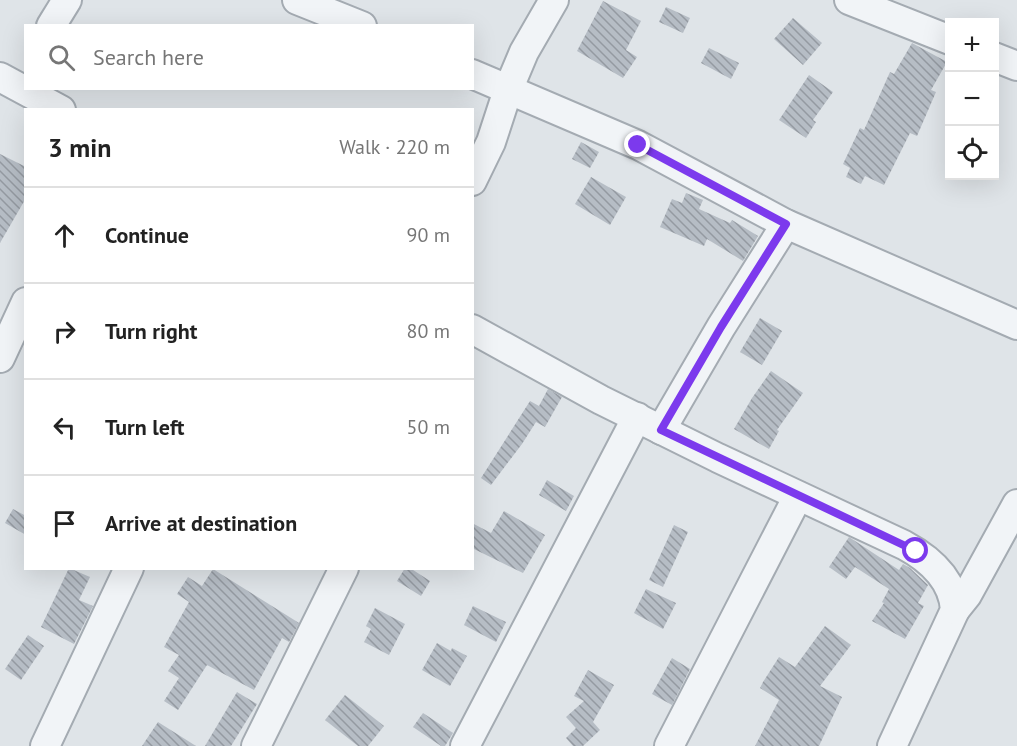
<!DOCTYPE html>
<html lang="en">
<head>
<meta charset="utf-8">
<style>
	:root { --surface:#fff; --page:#f6f6f6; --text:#222; --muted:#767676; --line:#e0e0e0 }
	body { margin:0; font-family:"PT Sans",sans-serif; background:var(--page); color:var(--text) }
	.controls { position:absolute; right:18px; top:18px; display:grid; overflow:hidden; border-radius:0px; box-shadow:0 6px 24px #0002 }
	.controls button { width:54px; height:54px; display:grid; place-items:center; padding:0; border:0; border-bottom:2px solid var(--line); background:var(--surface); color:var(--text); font:30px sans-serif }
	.stop { position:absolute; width:18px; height:18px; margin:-14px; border:4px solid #7c3aed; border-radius:50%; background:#fff }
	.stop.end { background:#7c3aed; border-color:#fff; box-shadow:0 2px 6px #0008 }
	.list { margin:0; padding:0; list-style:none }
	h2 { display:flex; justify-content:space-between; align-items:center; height:78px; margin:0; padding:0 24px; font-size:26px }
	h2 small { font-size:20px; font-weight:400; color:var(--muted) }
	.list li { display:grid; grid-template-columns:39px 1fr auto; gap:18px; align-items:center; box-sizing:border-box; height:96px; padding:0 24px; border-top:2px solid var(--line) }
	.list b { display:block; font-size:22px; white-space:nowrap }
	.list em { font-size:20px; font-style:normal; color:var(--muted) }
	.icon { flex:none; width:33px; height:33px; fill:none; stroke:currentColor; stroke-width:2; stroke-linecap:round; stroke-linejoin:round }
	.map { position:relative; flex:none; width:1017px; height:746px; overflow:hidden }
	.search { position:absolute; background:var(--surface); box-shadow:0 6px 24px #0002; left:24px; top:24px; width:450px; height:66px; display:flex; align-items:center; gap:15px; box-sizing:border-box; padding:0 21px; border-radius:0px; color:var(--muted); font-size:22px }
	.panel { position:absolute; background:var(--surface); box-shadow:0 6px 24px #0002; left:24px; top:108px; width:450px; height:462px; border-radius:0px }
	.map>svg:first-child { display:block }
</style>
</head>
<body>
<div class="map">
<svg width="1017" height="746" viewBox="0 0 1017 746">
	<defs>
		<pattern id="building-back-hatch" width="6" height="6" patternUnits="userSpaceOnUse" patternTransform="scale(1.5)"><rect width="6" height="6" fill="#b6bdc5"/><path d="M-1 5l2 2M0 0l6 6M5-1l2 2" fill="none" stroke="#949aa1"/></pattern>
	</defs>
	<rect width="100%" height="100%" fill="#dfe4e8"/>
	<g fill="url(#building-back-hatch)">
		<polygon points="603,1 641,21 626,50 637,57 623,78 577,51"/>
		<polygon points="666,7 690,18 683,33 659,22"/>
		<polygon points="793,18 822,43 803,65 774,39"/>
		<polygon points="912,43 947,62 931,90 936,92 917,136 910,133 884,185 865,176 861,184 846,177 850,168 843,164 860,128 864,130 890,72 894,74"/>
		<polygon points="709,48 739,63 731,79 701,63"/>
		<polygon points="809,75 833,92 813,120 816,122 806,138 779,120"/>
		<polygon points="581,142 599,152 590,168 572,159"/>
		<polygon points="0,154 26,167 26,198 0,243"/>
		<polygon points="591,177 626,197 610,225 575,204"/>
		<polygon points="686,193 703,200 699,209 730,223 732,220 758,236 743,261 707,239 704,246 660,227 672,199 682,203"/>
		<polygon points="760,318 782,331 762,365 740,352"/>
		<polygon points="771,371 803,393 777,430 779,431 769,449 734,429 752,398"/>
		<polygon points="548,389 562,397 545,427 536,422 522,444 491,485 481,478 530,401 539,406"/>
		<polygon points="547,480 574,496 566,511 539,495"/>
		<polygon points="13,509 26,516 26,535 5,523"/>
		<polygon points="504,511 545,535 523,573 472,548 472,523 491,533"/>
		<polygon points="674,525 688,532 663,587 649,580"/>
		<polygon points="849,537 899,570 903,564 910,568 928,585 918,603 924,606 905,639 872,621 884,603 882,602 889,589 855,567 846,579 829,567"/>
		<polygon points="69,568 90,577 79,600 93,606 74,644 41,627"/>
		<polygon points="405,568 410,568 430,581 421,596 397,581"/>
		<polygon points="213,569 299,623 289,642 282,638 254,690 207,665 178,710 164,701 179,678 168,671 179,655 164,647 189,602 177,594 188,577 202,586"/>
		<polygon points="646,589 676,603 663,629 634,613"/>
		<polygon points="473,606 506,622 496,642 464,625"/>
		<polygon points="375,608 405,624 389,655 364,642 371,629 366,626"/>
		<polygon points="825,626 851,645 820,686 842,697 819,746 755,746 779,700 760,688 763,682 779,657 795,667"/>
		<polygon points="28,635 44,646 21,680 5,669"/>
		<polygon points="437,643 451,651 452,648 467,656 450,686 422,670"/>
		<polygon points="672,658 690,669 672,705 652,694"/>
		<polygon points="588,670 614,685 593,722 600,730 583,746 573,746 566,738 576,728 566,717 584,701 574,696"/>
		<polygon points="237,692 257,704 231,746 205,746"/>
		<polygon points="345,695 384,726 368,746 358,746 325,720"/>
		<polygon points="423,713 453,733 445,746 441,746 413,727"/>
		<polygon points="158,722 196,746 142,746"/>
	</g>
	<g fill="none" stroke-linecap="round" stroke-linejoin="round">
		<g stroke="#a4abb2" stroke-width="32">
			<g id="minor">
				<polyline points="297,0 362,26"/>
				<polyline points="849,0 950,40"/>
				<polyline points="51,26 67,0"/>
				<polyline points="994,57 1017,66"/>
				<polyline points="472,74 638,145 786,224 1017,325"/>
				<polyline points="0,77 61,110"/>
				<polyline points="472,181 491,142 508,90 524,52 554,0"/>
				<path d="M 472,329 L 601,400 L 718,458 L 904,545 C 930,559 953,579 955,610 L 892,746"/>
				<polyline points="0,358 26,302"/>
				<polyline points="661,430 721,327 786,224"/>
				<polyline points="955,610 967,595 1017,504"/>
				<polyline points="45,746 129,568"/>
				<polyline points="256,746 344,568"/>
				<polyline points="465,746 637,417"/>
				<polyline points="669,746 798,496"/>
			</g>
		</g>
		<use href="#minor" stroke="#f1f4f7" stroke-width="28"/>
	</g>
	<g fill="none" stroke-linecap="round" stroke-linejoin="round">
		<polyline stroke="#7c3aed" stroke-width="8" points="638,145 786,224 721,327 661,430 916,551"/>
	</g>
</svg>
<div class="controls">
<button>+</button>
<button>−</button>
<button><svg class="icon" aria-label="locate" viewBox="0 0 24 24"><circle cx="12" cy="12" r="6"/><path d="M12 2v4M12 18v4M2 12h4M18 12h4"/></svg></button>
</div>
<div class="stop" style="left:916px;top:551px"></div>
<div class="stop end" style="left:638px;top:145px"></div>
<div class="search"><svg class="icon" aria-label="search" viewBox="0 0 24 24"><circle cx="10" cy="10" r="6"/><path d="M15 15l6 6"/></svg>Search here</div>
<section class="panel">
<h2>3 min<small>Walk · 220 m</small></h2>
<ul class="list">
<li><svg class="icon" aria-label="ahead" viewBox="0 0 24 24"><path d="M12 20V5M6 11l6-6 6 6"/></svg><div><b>Continue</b></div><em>90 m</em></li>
<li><svg class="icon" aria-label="right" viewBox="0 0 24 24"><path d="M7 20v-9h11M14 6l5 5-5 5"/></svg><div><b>Turn right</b></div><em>80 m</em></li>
<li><svg class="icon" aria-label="left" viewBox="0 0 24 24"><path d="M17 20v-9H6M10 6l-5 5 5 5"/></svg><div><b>Turn left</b></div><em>50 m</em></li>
<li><svg class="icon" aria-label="arrive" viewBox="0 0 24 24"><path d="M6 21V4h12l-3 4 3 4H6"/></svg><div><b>Arrive at destination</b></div></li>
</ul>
</section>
</div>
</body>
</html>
